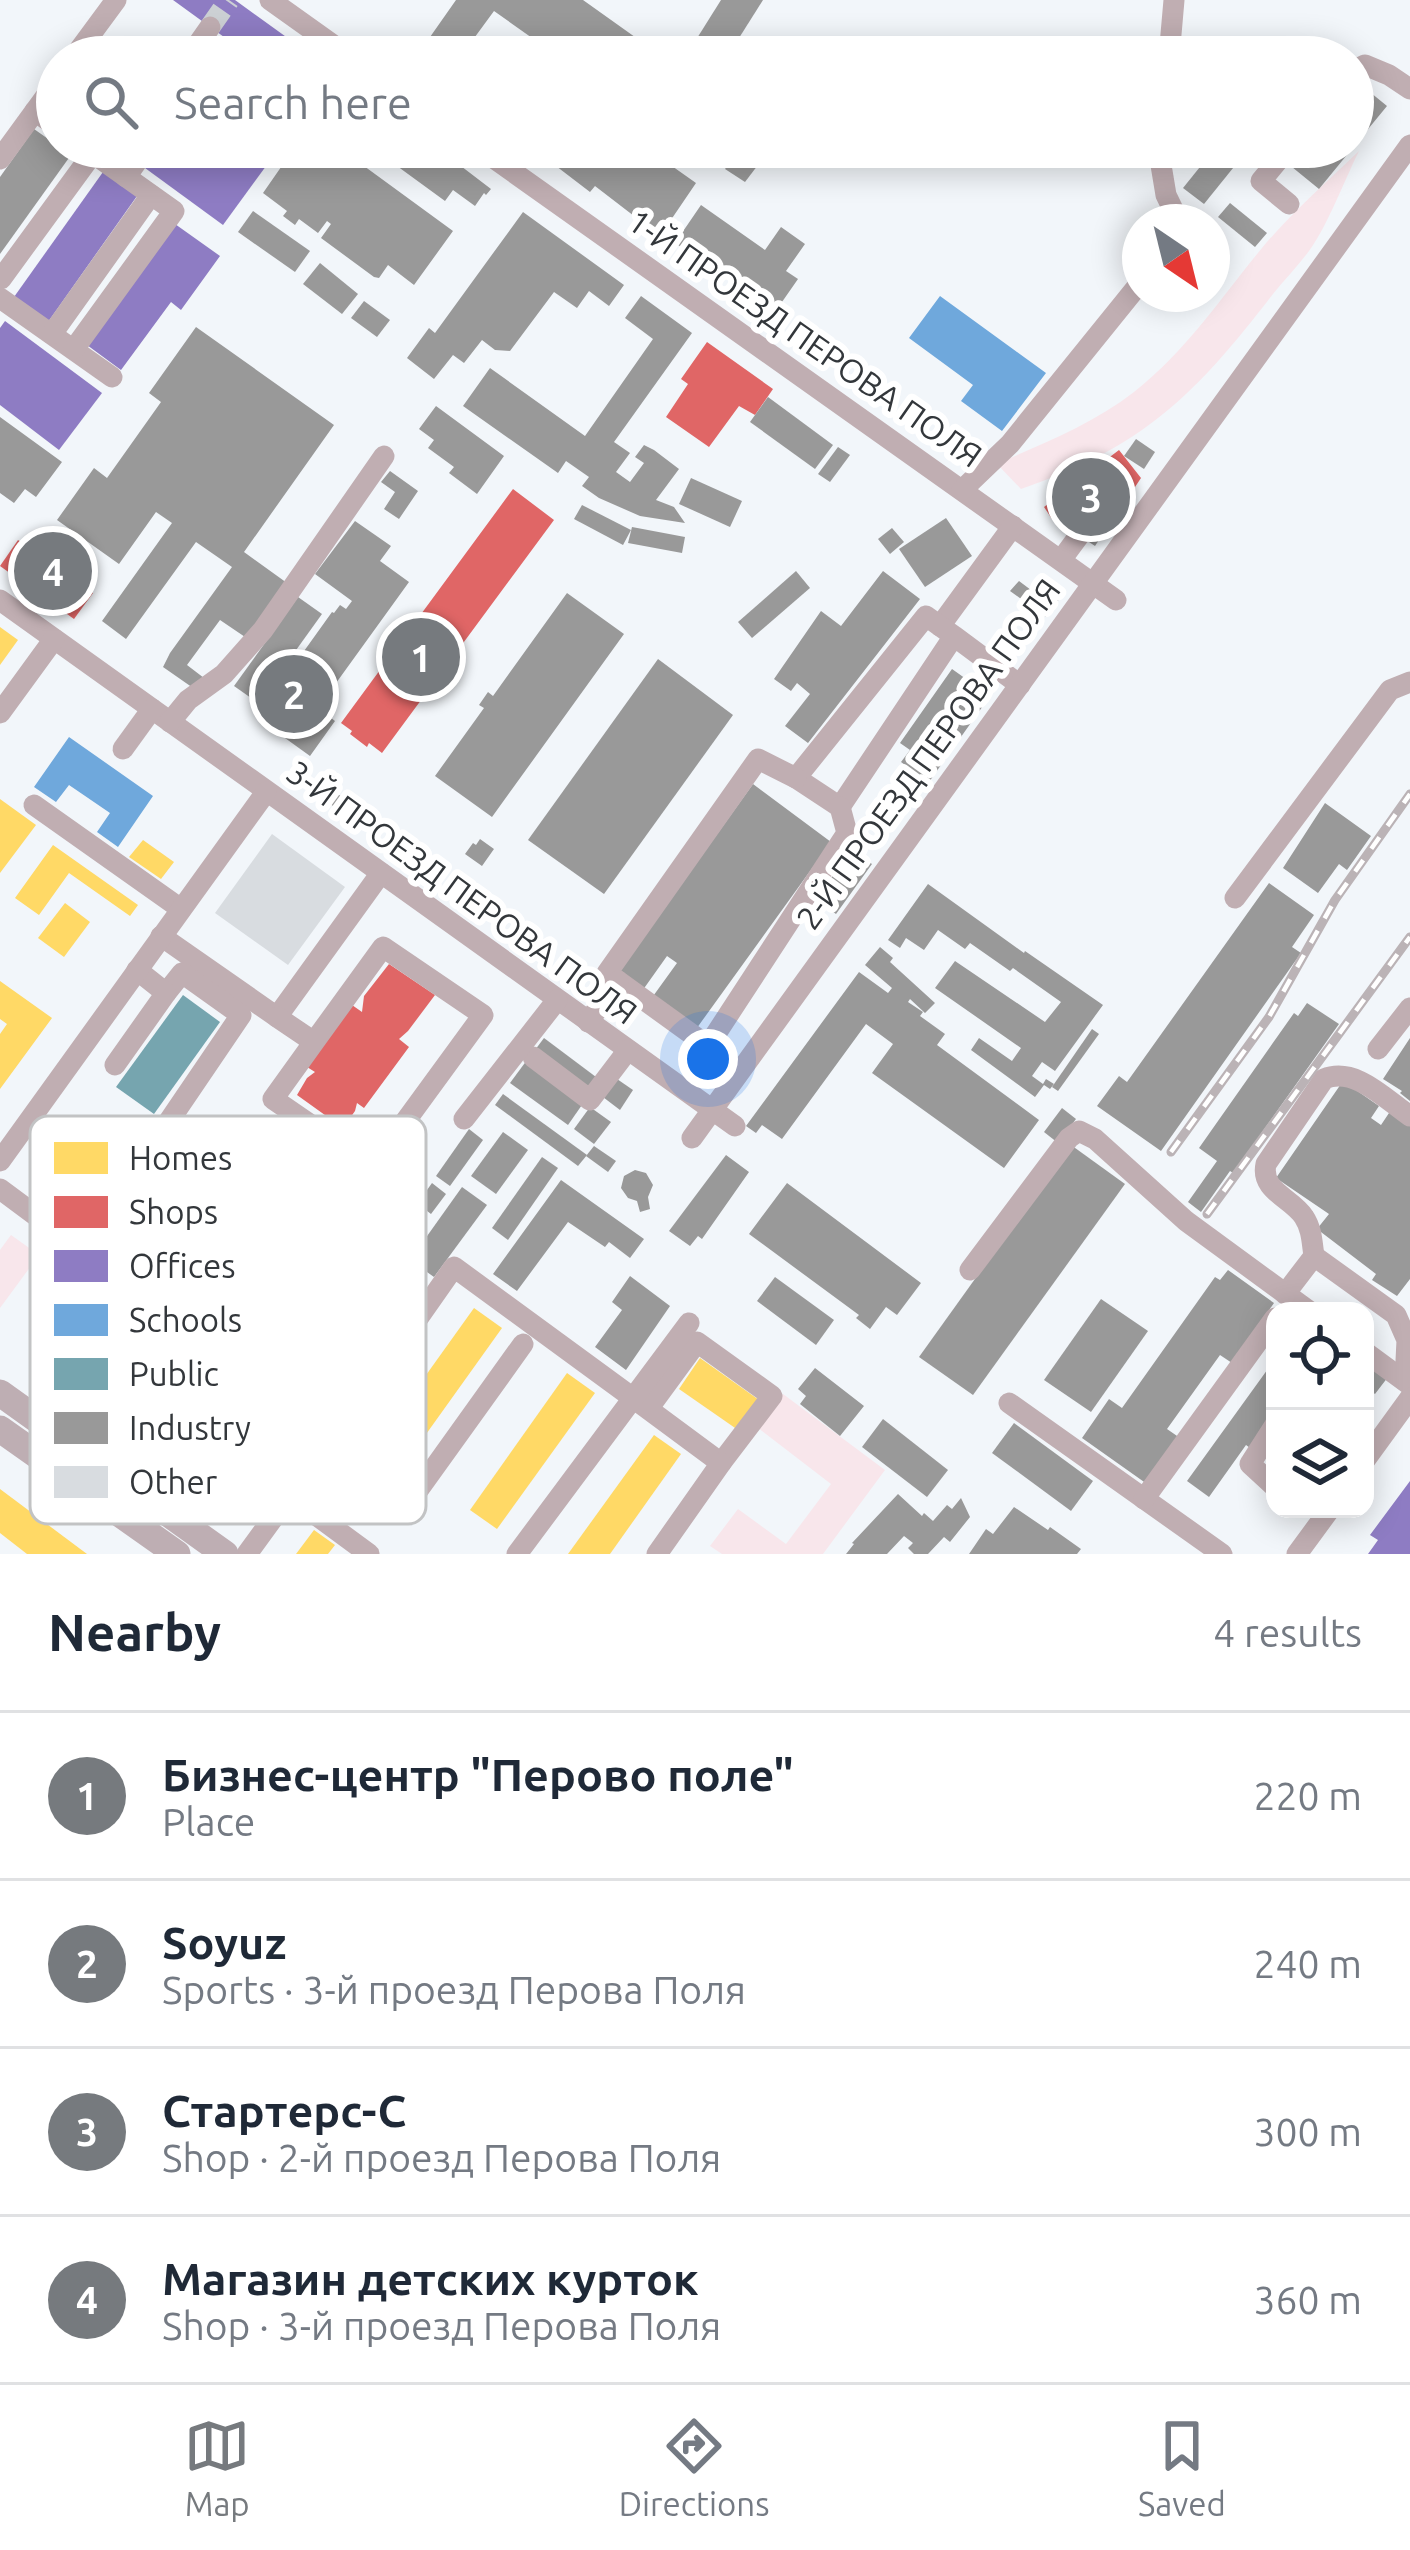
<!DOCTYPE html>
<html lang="en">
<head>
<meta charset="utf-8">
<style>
	:root { --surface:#fff; --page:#f6f6f7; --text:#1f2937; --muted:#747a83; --line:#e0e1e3; --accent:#767a7e }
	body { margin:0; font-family:Ubuntu,sans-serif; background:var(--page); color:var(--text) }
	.controls { position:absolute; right:36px; bottom:36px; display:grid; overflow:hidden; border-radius:24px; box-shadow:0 6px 30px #0003 }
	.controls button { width:108px; height:108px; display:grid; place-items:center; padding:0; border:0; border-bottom:3px solid var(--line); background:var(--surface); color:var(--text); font:60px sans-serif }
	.compass { position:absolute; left:1122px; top:204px; width:108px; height:108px; border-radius:50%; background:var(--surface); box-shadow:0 6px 30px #0003; rotate:145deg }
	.you { position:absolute; left:708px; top:1059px; width:42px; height:42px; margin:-30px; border:9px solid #fff; border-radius:50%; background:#1a73e8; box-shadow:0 0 0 18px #1a73e833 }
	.badge { display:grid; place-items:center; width:78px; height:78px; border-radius:50%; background:var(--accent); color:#fff; font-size:39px; font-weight:700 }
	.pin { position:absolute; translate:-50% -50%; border:6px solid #fff; box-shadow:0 3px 12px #0006 }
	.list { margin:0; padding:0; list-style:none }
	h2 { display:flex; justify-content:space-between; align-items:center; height:156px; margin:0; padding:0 48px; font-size:51px }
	h2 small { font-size:39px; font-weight:400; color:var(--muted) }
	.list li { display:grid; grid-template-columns:78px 1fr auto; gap:36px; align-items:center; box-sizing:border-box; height:168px; padding:0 48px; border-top:3px solid var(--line) }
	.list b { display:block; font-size:45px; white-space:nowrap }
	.list p { margin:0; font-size:39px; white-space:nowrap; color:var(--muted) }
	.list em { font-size:39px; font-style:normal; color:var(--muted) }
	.icon { flex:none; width:66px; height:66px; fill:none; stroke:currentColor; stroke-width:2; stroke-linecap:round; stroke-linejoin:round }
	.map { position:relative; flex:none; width:1410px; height:1554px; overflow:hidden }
	.search { position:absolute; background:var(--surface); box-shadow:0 6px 30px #0003; left:36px; right:36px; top:36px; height:132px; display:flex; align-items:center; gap:30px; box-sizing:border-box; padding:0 42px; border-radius:66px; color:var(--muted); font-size:45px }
	.sheet { height:828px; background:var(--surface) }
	nav { display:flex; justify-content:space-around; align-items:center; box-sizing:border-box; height:168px; border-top:3px solid var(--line); background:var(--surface); font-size:33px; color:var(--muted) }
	nav a { display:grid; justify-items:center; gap:6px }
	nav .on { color:var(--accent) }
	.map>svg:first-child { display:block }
</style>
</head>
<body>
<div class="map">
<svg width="1410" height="1554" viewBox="0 0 1410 1554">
	<rect width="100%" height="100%" fill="#f2f6fa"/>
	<g fill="#f8e6eb">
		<path d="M 1359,151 C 1344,181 1328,225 1309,251 C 1298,266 1285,279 1273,294 C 1196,394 1144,447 1021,489 L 997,464 C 1044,443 1093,424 1134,392 C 1188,349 1219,300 1262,248 C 1291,213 1326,183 1359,151 Z"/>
		<polygon points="11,1235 39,1255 0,1308 0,1250"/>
		<polygon points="783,1394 885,1470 823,1554 722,1554 710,1546 738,1509 786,1544 831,1484 758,1428"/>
	</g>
	<g fill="#ffd966">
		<polygon points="0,627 18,640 0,665"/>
		<polygon points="0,799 36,825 0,873"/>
		<polygon points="143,840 174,862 161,879 129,857"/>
		<polygon points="53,845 138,905 130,916 69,873 39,915 15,898"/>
		<polygon points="65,903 90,922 64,957 38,938"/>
		<polygon points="0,981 52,1018 0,1089 0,1034 7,1024 0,1019"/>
		<polygon points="474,1308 502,1328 404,1465 376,1445"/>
		<polygon points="700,1358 759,1400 738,1430 679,1389"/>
		<polygon points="567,1373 595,1393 497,1529 470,1510"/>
		<polygon points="654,1435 681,1454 610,1554 568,1554"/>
		<polygon points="0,1489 87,1554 27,1554 0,1533"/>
		<polygon points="314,1530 335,1545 328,1554 296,1554"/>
	</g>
	<g fill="#e06666">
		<polygon points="707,342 773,389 755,415 739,406 709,447 666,417 688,384 681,379"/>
		<polygon points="1119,450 1141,478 1123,505 1109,489 1063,525 1056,516 1052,519 1044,507"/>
		<polygon points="513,489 554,520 382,753 369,743 367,747 350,734 352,731 341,723"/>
		<polygon points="18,540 93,593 74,619 0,566"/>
		<polygon points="389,964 435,995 408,1031 399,1039 409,1047 364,1108 357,1103 355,1111 343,1128 297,1095 307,1078 315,1072 307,1067 352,1005 362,1012 364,996"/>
	</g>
	<g fill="#8e7cc3">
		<polygon points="173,0 235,0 314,57 226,57 235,45"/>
		<polygon points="160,147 280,147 223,225 145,168"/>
		<polygon points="103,172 137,196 48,322 14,297"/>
		<polygon points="175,224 220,256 181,310 171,302 121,370 87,345"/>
		<polygon points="5,321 102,393 59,450 0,405 0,328"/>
		<polygon points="1410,1481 1410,1554 1368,1554 1378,1540 1370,1535"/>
	</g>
	<g fill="#6fa8dc">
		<polygon points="940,296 1046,373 1002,431 961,401 973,385 909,338"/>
		<polygon points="69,737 153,796 118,847 97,832 110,813 69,785 56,802 34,787"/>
	</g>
	<polygon fill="#76a5af" points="183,995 220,1022 154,1114 116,1087"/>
	<g fill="#999">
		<polygon points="456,0 583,0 663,57 600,57 577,41 565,57 559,57 494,11 472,41 494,57 416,57"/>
		<polygon points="721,0 763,0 727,57 716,57 694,43"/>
		<polygon points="1360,84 1387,106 1319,189 1292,167 1308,147 1353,147 1353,93"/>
		<polygon points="34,129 71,155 0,254 0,177"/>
		<polygon points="295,147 338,147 453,231 414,285 388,265 379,278 374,277 321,238 331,224 327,221 318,233 299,219 295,225 283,216 287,211 263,193"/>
		<polygon points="371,147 436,147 491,189 486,195 484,193 475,206 453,190 445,201"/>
		<polygon points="569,147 645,147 696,183 660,236 595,186 590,192 556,166"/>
		<polygon points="741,147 761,161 745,182 725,169"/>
		<polygon points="1216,147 1250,147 1204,204 1183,188"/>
		<polygon points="1230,203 1267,233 1255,247 1218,217"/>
		<polygon points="701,205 765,250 781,227 805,244 786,271 798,279 775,312 675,243"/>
		<polygon points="253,211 310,251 295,272 238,232"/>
		<polygon points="523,212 624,285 609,306 589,291 577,308 554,292 510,351 495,350 482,340 464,363 453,355 434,379 407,358 429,328 435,333"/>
		<polygon points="320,263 358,294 342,314 303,284"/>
		<polygon points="641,296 692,333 614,442 630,453 616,472 630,482 644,463 635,457 644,445 654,450 679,469 656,500 674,507 685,523 640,516 599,498 582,486 589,477 566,461 558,473 463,406 490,368 585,436 653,339 625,318"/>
		<polygon points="364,301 390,320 377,337 351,318"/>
		<polygon points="196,327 334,425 244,552 287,583 248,639 220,620 187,665 204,678 196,690 163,667 170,653 232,567 196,542 126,639 102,621 172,523 156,512 119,564 57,520 94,468 107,478 161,402 149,393"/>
		<polygon points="768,397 833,445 815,469 750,422"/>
		<polygon points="436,406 504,456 477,494 449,473 454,467 428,448 434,440 419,429"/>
		<polygon points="0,417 62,462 36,497 25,489 14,503 0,493"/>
		<polygon points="1136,439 1155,452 1144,469 1124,456"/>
		<polygon points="838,447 850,455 830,482 818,474"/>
		<polygon points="390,471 418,491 399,519 384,509 395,492 381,482"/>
		<polygon points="691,478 742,501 730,527 679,504"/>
		<polygon points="582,505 631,530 623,545 574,519"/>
		<polygon points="1107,511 1115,516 1095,546 1083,538"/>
		<polygon points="946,518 972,556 925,587 899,549"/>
		<polygon points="355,521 391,546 380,561 409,582 318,708 335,721 310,756 285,738 293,727 264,707 332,612 334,613 340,605 346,609 352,601 315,574"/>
		<polygon points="632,527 685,537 682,553 628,543"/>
		<polygon points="892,528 904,542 890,554 878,539"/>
		<polygon points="796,571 810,588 752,638 738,622"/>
		<polygon points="883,571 920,599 808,743 785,726 810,694 797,683 791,691 774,679 821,611 841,626"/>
		<polygon points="1019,581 1031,590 1038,582 1060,598 1046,617 1010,591"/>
		<polygon points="567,593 624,634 492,817 435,776 484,708 479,705 488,692 493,696"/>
		<polygon points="298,597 322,614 258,703 234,686"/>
		<polygon points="658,659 733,715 604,894 528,840"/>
		<polygon points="952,669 990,696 929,782 901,762 910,750 900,743"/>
		<polygon points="753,784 831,842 694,1032 651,999 677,963 667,956 640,994 615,976"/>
		<polygon points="326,786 348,801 340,811 319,796"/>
		<polygon points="1325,803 1371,836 1347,870 1339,864 1318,893 1283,868"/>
		<polygon points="480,839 494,849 482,866 465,854 473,843 476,845"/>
		<polygon points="848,854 857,860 860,856 872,864 836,914 816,899"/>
		<polygon points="1269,883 1314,915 1292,947 1301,953 1161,1151 1097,1106 1119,1076 1127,1082"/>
		<polygon points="928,884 1024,953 1025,951 1103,1005 1055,1071 1042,1062 1032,1076 1043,1084 1046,1079 1054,1084 1050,1089 1044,1085 1035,1097 971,1050 979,1038 1012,1061 1021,1048 935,988 955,961 1045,1022 1061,1002 1013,968 1010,971 970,943 965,949 938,930 924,950 906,938 900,948 888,940"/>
		<polygon points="880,947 893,958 890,962 935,1003 925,1013 910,999 908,1002 923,1012 920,1016 945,1034 937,1045 1039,1120 1004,1168 872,1073 893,1044 866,1024 782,1139 762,1125 756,1133 746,1126 859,972 888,993 892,988 865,965"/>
		<polygon points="1307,1003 1339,1024 1233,1173 1230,1171 1201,1212 1188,1202 1217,1161 1199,1148 1294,1013 1298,1016"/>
		<polygon points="1092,1029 1099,1034 1058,1091 1052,1087"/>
		<polygon points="544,1038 600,1080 592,1092 535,1050"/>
		<polygon points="1410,1038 1410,1101 1400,1093 1402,1091 1383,1079"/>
		<polygon points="527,1060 584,1102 568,1125 510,1083"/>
		<polygon points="617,1079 633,1090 620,1110 599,1094"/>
		<polygon points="1343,1081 1379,1106 1371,1118 1381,1125 1391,1110 1410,1124 1410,1279 1397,1296 1372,1280 1376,1274 1317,1229 1329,1214 1276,1178"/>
		<polygon points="503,1094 587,1155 578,1166 495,1105"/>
		<polygon points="590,1107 611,1122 594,1144 574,1129"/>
		<polygon points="1062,1108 1076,1119 1058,1143 1044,1132"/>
		<polygon points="469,1129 483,1140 450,1186 436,1176"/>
		<polygon points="503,1132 528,1150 496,1194 471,1176"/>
		<polygon points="1071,1145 1125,1184 973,1395 919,1357"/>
		<polygon points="594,1146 616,1161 608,1172 586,1156"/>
		<polygon points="726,1155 749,1172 702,1239 698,1236 690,1246 669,1231"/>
		<polygon points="542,1157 558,1168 508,1240 492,1228"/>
		<polygon points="635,1170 646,1173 653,1185 648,1197 650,1209 640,1212 637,1201 628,1198 621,1188 624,1176"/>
		<polygon points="561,1180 644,1239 630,1258 609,1242 605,1247 568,1222 517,1291 493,1274"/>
		<polygon points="414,1181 427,1190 432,1183 446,1194 431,1214 405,1194"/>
		<polygon points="787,1183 921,1283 897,1315 886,1307 870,1329 856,1318 859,1315 749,1234"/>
		<polygon points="462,1187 487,1205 434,1277 410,1260"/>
		<polygon points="1228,1270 1274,1303 1232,1363 1220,1355 1167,1429 1180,1438 1147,1484 1082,1438 1109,1399 1122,1408 1215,1277 1220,1280"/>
		<polygon points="630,1276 670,1306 626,1370 595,1347 622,1310 612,1302"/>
		<polygon points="775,1277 834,1320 816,1345 757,1301"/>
		<polygon points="1101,1299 1148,1331 1091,1412 1044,1380"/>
		<polygon points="1275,1359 1275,1419 1253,1450 1246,1445 1209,1497 1187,1481"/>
		<polygon points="1365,1360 1388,1377 1375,1394 1371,1391 1365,1400"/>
		<polygon points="815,1368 864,1406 840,1436 800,1404 806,1396 798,1389"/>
		<polygon points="883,1419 948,1470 927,1497 862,1447"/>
		<polygon points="1014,1423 1093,1481 1071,1511 992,1453"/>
		<polygon points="898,1494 922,1516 924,1513 933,1521 947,1505 952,1509 961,1498 970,1517 950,1542 944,1537 928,1554 914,1554 908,1548 913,1543 904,1536 887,1554 846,1554 854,1544 852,1543"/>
		<polygon points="1014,1507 1048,1530 1050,1527 1081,1549 1077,1554 969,1554 986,1529 993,1534"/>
	</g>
	<polygon fill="#d8dce0" points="272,834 345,887 288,965 215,913"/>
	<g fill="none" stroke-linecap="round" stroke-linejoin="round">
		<polyline stroke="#ccd0d4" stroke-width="21" stroke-dasharray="21 10" stroke-linecap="butt" points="210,27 229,0"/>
		<g stroke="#c0aeb2" stroke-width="21">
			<polyline points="270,0 350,57"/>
			<polyline points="74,57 116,0"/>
			<polyline points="189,57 210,27"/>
			<polyline points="1169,57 1174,0"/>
			<polyline points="1353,71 1365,65 1389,75 1410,89"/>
			<polyline points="35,111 57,127"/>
			<polyline points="478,147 1116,600"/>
			<polyline points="1158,147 1166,195 1179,222"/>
			<polyline points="1289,147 1261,181 1289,204"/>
			<polyline points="0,159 57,81"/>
			<polyline points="126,177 147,147"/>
			<polyline points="1,279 93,153"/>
			<polyline points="0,298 112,377"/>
			<polyline points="52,334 151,195"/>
			<polyline points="74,349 174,211 84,147"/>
			<polyline points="962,490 1010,444 1140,283"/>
			<polyline points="1061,560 1107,498"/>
			<polyline points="0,600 735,1126"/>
			<polyline points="940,626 1013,526"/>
			<polyline points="954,636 926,616 796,778 840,807 954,636 1020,685"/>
			<polyline points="0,713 54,639"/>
			<polyline points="170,722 188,700 224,674 263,630 384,456"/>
			<polyline points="123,749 152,709"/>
			<polyline points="796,778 758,759 607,973 708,1046 847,833 840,807"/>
			<polyline points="34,805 181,909"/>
			<polyline points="1235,898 1390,690 1410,682"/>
			<polyline points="161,936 277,1017 381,873"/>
			<polyline points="166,993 182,973 241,1015 167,1124"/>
			<polyline points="277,1017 314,1042 273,1099 372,1167 483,1015 383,947 314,1042"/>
			<polyline points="588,1022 618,981"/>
			<polyline points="1378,1049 1410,1008"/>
			<polyline points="533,1057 590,1100 628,1050"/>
			<polyline points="115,1065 166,993 137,970"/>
			<polyline points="464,1119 557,1000"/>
			<polyline points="692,1138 1410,145"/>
			<polyline points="0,1161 266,792"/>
			<polyline points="0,1189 101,1264"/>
			<path d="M 1314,1256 C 1312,1243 1312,1229 1304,1217 C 1292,1198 1260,1191 1266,1164 L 1324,1079 C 1355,1066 1385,1099 1410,1116"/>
			<polyline points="970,1270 1069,1138 1079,1131 1095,1139 1186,1221 1309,1311"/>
			<polyline points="1285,1294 1314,1256 1396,1315 1407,1340 1405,1381"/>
			<polyline points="407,1334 454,1267 648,1409 697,1342 772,1396 721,1463 648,1409"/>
			<polyline points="1365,1352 1410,1385"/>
			<polyline points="236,1370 343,1446"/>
			<polyline points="1009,1403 1222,1554"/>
			<polyline points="1275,1425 1250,1464 1275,1487"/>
			<polyline points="1365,1460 1410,1398"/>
			<polyline points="1144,1499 1275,1318"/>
			<polyline points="247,1554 407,1334 390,1266"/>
			<polyline points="369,1554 316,1515 359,1458 414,1496 523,1344"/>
			<polyline points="517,1554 689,1323"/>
			<polyline points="657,1554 721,1463"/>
			<polyline points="1297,1554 1330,1509"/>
		</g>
		<g stroke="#beaeb3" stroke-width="27">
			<polyline points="0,1393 225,1554"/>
			<polyline points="0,1429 177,1554"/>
		</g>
		<g stroke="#bbb3b6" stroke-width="9">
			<g id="rail">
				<polyline points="1171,1152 1269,1017 1335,900 1410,794"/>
				<polyline points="1207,1214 1410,937"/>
			</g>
		</g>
		<use href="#rail" stroke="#fff" stroke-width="4.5" stroke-dasharray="14" stroke-linecap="butt"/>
	</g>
	<g text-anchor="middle" stroke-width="12" stroke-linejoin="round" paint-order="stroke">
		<g font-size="33" fill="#33373b" stroke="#fff">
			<text transform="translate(805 338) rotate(35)" y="12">1-Й ПРОЕЗД ПЕРОВА ПОЛЯ</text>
			<text transform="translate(928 754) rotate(-54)" y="12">2-Й ПРОЕЗД ПЕРОВА ПОЛЯ</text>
			<text transform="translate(462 892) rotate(36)" y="12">3-Й ПРОЕЗД ПЕРОВА ПОЛЯ</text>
		</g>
	</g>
	<rect x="30" y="1116" width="396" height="408" rx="18" fill="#fff" stroke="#c2c3c4" stroke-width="3"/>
	<rect x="54" y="1142" width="54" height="32" fill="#ffd966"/>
	<rect x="54" y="1196" width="54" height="32" fill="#e06666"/>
	<rect x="54" y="1250" width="54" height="32" fill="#8e7cc3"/>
	<rect x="54" y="1304" width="54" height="32" fill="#6fa8dc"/>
	<rect x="54" y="1358" width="54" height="32" fill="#76a5af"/>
	<rect x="54" y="1412" width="54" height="32" fill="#999"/>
	<rect x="54" y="1466" width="54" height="32" fill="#d8dce0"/>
	<g font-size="33" fill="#33373b">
		<text x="129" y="1170">Homes</text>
		<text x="129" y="1224">Shops</text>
		<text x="129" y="1278">Offices</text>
		<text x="129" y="1332">Schools</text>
		<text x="129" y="1386">Public</text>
		<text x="129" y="1440">Industry</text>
		<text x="129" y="1494">Other</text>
	</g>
</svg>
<div class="controls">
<button><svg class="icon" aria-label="locate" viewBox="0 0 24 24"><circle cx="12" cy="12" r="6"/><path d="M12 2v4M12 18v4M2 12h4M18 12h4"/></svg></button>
<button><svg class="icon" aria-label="layers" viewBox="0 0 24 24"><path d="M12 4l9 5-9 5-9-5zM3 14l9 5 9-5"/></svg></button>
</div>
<svg class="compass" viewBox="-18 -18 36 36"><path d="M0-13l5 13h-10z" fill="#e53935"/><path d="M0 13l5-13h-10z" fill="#747a83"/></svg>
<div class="you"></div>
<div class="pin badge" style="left:421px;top:657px">1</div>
<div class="pin badge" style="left:294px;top:694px">2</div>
<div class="pin badge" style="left:1091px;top:497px">3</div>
<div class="pin badge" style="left:53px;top:571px">4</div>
<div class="search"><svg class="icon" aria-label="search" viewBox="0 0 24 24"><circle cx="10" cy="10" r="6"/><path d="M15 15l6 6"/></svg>Search here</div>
</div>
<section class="sheet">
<h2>Nearby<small>4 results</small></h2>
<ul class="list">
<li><span class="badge">1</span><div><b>Бизнес-центр &quot;Перово поле&quot;</b><p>Place</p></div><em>220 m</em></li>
<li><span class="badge">2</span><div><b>Soyuz</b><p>Sports · 3-й проезд Перова Поля</p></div><em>240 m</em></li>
<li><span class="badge">3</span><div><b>Стартерс-С</b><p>Shop · 2-й проезд Перова Поля</p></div><em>300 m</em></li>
<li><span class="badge">4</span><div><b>Магазин детских курток</b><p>Shop · 3-й проезд Перова Поля</p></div><em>360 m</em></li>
</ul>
</section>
<nav>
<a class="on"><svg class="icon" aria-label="map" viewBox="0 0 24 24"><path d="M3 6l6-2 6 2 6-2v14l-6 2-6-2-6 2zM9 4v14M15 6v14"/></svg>Map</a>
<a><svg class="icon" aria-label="directions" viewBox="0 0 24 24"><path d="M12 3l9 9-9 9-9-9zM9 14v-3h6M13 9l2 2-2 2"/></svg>Directions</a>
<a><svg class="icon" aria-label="saved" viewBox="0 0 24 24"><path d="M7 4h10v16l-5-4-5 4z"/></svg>Saved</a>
</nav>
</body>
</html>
